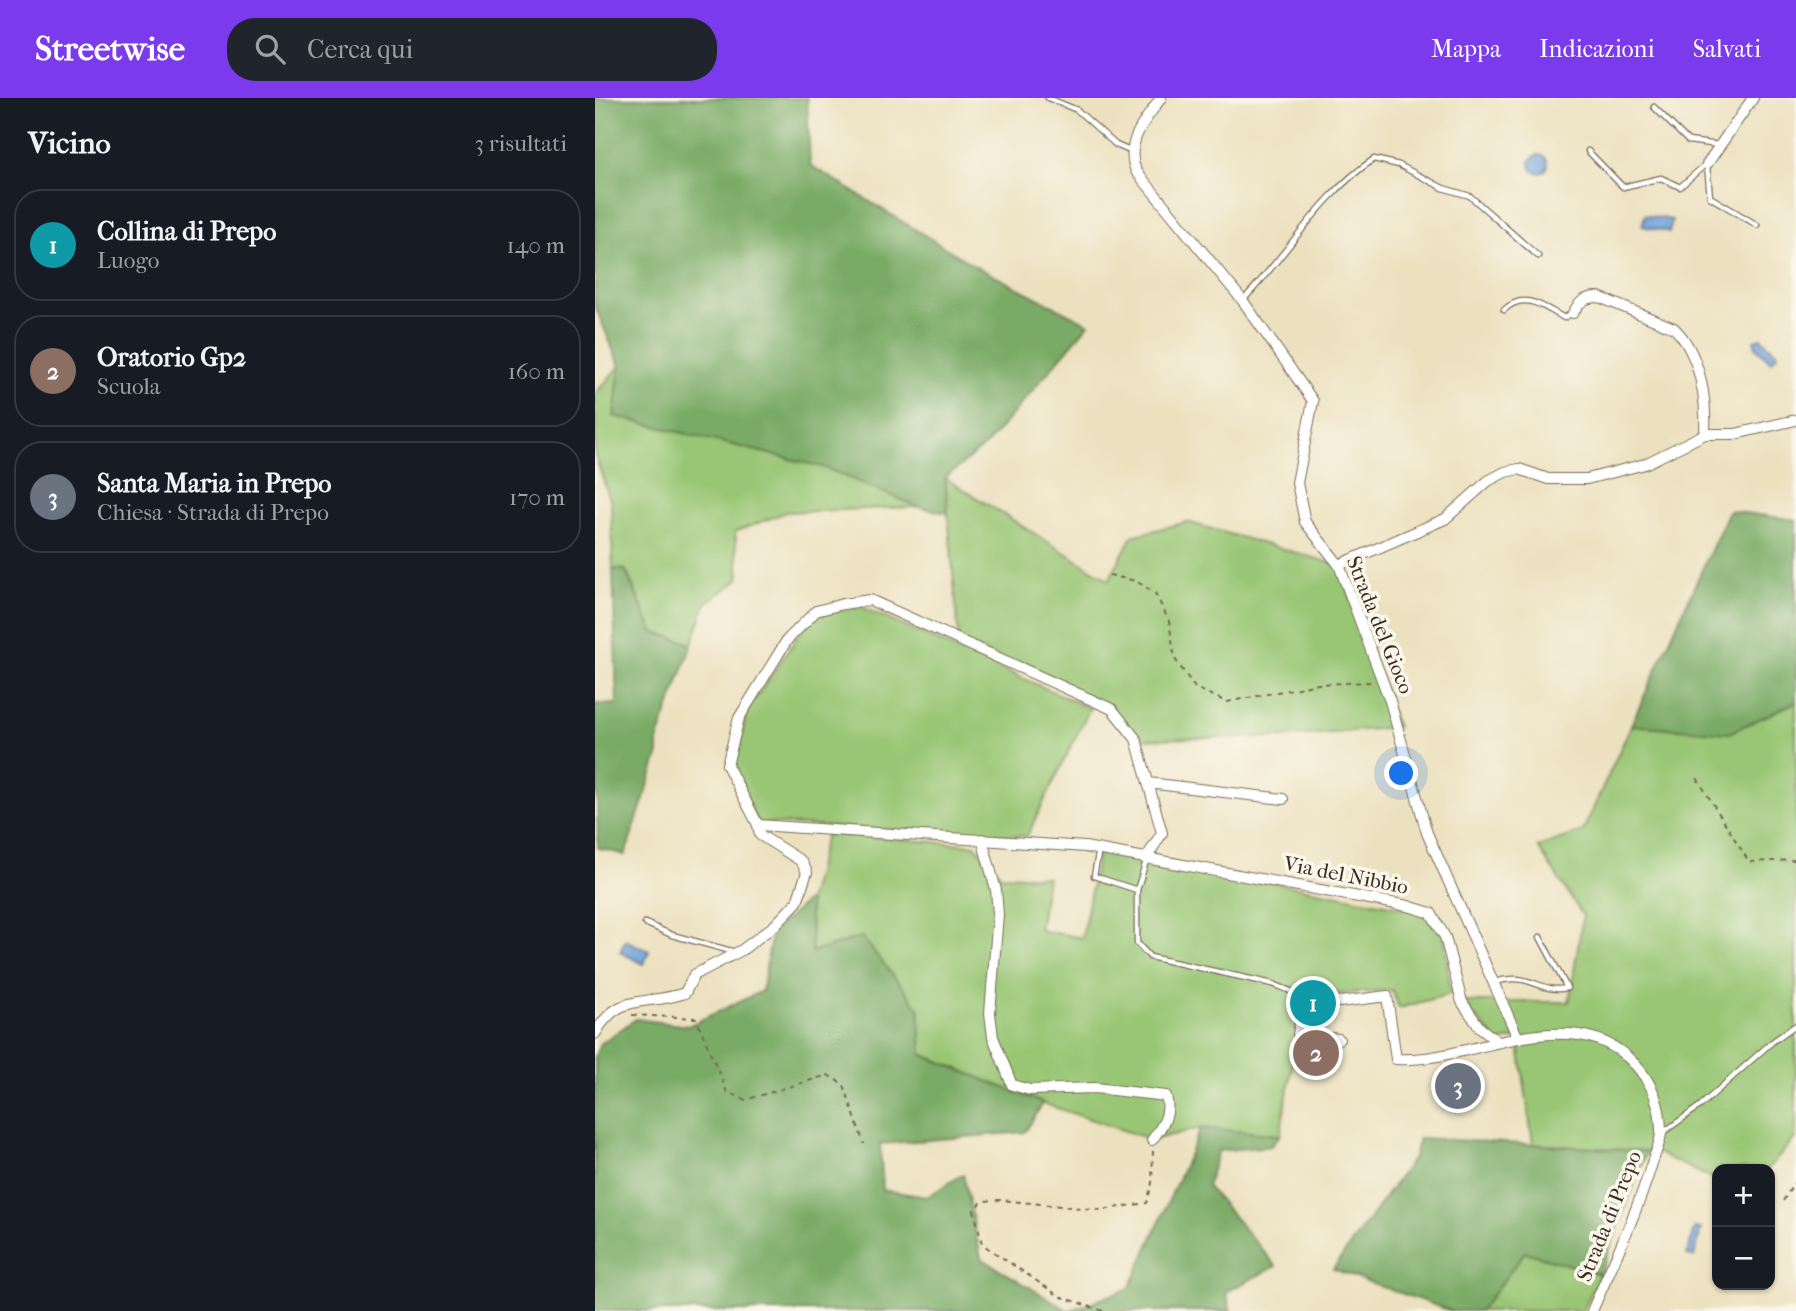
<!DOCTYPE html>
<html lang="it">
<head>
<meta charset="utf-8">
<style>
	:root { --surface:#171b24; --page:#20242c; --text:#f1f3f6; --muted:#9ea1a6; --line:#363941; --accent:#7c3aed }
	body { margin:0; font-family:"IM FELL French Canon",serif; background:var(--page); color:var(--text) }
	.controls { position:absolute; right:21px; bottom:21px; display:grid; overflow:hidden; border-radius:14px; box-shadow:0 2px 5px #0004 }
	.controls button { width:63px; height:63px; display:grid; place-items:center; padding:0; border:0; border-bottom:2px solid var(--line); background:var(--surface); color:var(--text); font:35px sans-serif }
	.you { position:absolute; left:807px; top:676px; width:24px; height:24px; margin:-18px; border:5px solid #fff; border-radius:50%; background:#1a73e8; box-shadow:0 0 0 10px #1a73e833 }
	.badge { display:grid; place-items:center; width:46px; height:46px; border-radius:50%; background:var(--accent); color:#fff; font-size:23px; font-weight:700 }
	.pin { position:absolute; translate:-50% -50%; border:4px solid #fff; box-shadow:0 2px 7px #0006 }
	.list { margin:0; padding:0; list-style:none }
	h2 { display:flex; justify-content:space-between; align-items:center; height:91px; margin:0; padding:0 28px; font-size:30px }
	h2 small { font-size:23px; font-weight:400; color:var(--muted) }
	.list li { display:grid; grid-template-columns:46px 1fr auto; gap:21px; align-items:center; box-sizing:border-box; height:112px; margin:0 14px 14px; padding:0 14px; border:2px solid var(--line); border-radius:28px }
	.list b { display:block; font-size:26px; white-space:nowrap }
	.list p { margin:0; font-size:23px; white-space:nowrap; color:var(--muted) }
	.list em { font-size:23px; font-style:normal; color:var(--muted) }
	.icon { flex:none; width:38px; height:38px; fill:none; stroke:currentColor; stroke-width:2; stroke-linecap:round; stroke-linejoin:round }
	.map { position:relative; flex:none; width:1201px; height:1213px; overflow:hidden }
	header { display:flex; align-items:center; gap:42px; box-sizing:border-box; height:98px; padding:0 35px; background:var(--accent); color:#fff }
	header strong { font-size:33px }
	nav { display:flex; gap:38px; margin-inline-start:auto; font-size:24px }
	.search { width:490px; height:63px; background:var(--page); display:flex; align-items:center; gap:18px; box-sizing:border-box; padding:0 24px; border-radius:28px; color:var(--muted); font-size:26px }
	main { display:flex }
	aside { flex:1; background:var(--surface) }
	.map>svg:first-child { display:block }
</style>
</head>
<body>
<header>
<strong>Streetwise</strong>
<div class="search"><svg class="icon" aria-label="search" viewBox="0 0 24 24"><circle cx="10" cy="10" r="6"/><path d="M15 15l6 6"/></svg>Cerca qui</div>
<nav><a>Mappa</a><a>Indicazioni</a><a>Salvati</a></nav>
</header>
<main>
<aside>
<h2>Vicino<small>3 risultati</small></h2>
<ul class="list">
<li><span class="badge" style="background:#0f9aa8">1</span><div><b>Collina di Prepo</b><p>Luogo</p></div><em>140 m</em></li>
<li><span class="badge" style="background:#8d6e63">2</span><div><b>Oratorio Gp2</b><p>Scuola</p></div><em>160 m</em></li>
<li><span class="badge" style="background:#6b7280">3</span><div><b>Santa Maria in Prepo</b><p>Chiesa · Strada di Prepo</p></div><em>170 m</em></li>
</ul>
</aside>
<div class="map">
<svg width="1201" height="1213" viewBox="0 0 1201 1213">
	<rect width="100%" height="100%" fill="#fbf7ec"/>
	<filter id="ink" filterUnits="userSpaceOnUse"><feTurbulence type="fractalNoise" baseFrequency=".0143" numOctaves="2"/><feDisplacementMap in="SourceGraphic" scale="14" xChannelSelector="R" yChannelSelector="G"/><feConvolveMatrix kernelMatrix="1 2 1 2 8 2 1 2 1" color-interpolation-filters="sRGB"/></filter>
	<filter id="wash" filterUnits="userSpaceOnUse"><feTurbulence type="fractalNoise" baseFrequency=".00686" numOctaves="4" result="noise"/><feDisplacementMap in="SourceGraphic" scale="28" xChannelSelector="R" yChannelSelector="G"/><feGaussianBlur stdDeviation="1.57" result="paint"/><feColorMatrix in="noise" values="0 0 0 0 0 0 0 0 0 0 0 0 0 0 0 0 0 1.4 0 .05"/><feComposite in="paint" operator="in"/></filter>
	<g filter="url(#wash)">
		<rect width="100%" height="100%" fill="#ece1bf"/>
		<g fill="#99c674" stroke="#6a7849" stroke-width="2">
			<polygon points="25,268 19,318 228,369 324,409 191,414 140,434 144,481 111,505 97,546 58,534 31,472 18,471 16,405 0,357 0,296"/>
			<polygon points="350,380 514,482 537,438 592,424 744,467 802,629 690,639 541,641 517,611 364,542"/>
			<polygon points="1134,413 1201,422 1201,1039 1173,1071 1122,1071 1122,1083 1061,1054 938,1046 923,940 903,944 867,904 974,904 988,818 943,749 988,733"/>
			<polygon points="266,509 495,610 432,738 162,725 140,668 152,613 217,517"/>
			<polygon points="231,736 380,747 406,777 452,779 444,832 487,840 504,751 836,815 850,839 855,896 804,910 797,892 710,898 685,1037 606,1030 557,1042 447,1005 327,956 324,910 217,855 214,801"/>
			<polygon points="930,1154 1005,1176 988,1213 885,1213"/>
		</g>
		<g fill="#7aab66" stroke="#5a6a42" stroke-width="2">
			<polygon points="0,0 212,0 215,67 380,168 494,226 392,346 350,380 353,415 324,409 228,369 19,318 25,268 0,208"/>
			<polygon points="1134,413 1201,422 1201,604 1134,635 1036,627"/>
			<polygon points="18,471 30,472 58,534 97,546 63,640 63,658 30,757 3,750 0,606 22,606"/>
			<polygon points="214,801 217,854 267,839 324,910 327,957 448,1005 430,1034 285,1046 288,1092 332,1099 368,1076 386,1160 474,1213 535,1190 606,1030 685,1037 676,1048 623,1053 612,1088 681,1168 631,1194 636,1213 0,1213 0,958 5,946 41,921 93,928 167,893 177,834"/>
			<polygon points="824,1040 1052,1053 1005,1176 930,1154 885,1213 856,1213 738,1171 819,1059"/>
		</g>
		<g fill="#71a2dc" stroke="#56667d" stroke-width="2">
			<circle cx="944" cy="66" r="9"/>
			<polygon points="1050,117 1077,122 1074,134 1047,128"/>
			<polygon points="1166,240 1183,256 1176,264 1161,249 1159,242"/>
			<polygon points="30,842 54,853 49,866 25,854"/>
			<polygon points="1099,1130 1106,1131 1099,1159 1092,1157"/>
		</g>
	</g>
	<g filter="url(#ink)">
		<g fill="none" stroke-linecap="round" stroke-linejoin="round">
			<g stroke="#796a56" stroke-width="7">
				<g id="lane">
					<polyline points="453,0 482,12 521,47 535,53"/>
					<polyline points="1059,9 1093,43 1124,47"/>
					<polyline points="993,53 1028,89 1066,80 1085,89 1111,66"/>
					<polyline points="1112,67 1115,99 1162,127"/>
					<path d="M 648,202 C 692,157 725,97 779,61 L 804,67 L 848,90 L 875,98 L 943,158"/>
					<path d="M 909,212 C 929,193 948,208 969,220 L 977,215"/>
					<polyline points="504,751 499,778 542,792"/>
					<polyline points="552,760 542,792 542,845 555,859 678,886 708,898"/>
					<polyline points="50,825 77,837 140,854"/>
					<path d="M 900,884 C 935,873 945,896 972,890 L 945,839"/>
					<polyline points="1066,1036 1105,1008 1177,944 1201,927"/>
				</g>
			</g>
			<g stroke="#796a56" stroke-width="12">
				<g id="street">
					<path d="M 566,0 C 550,23 529,44 541,73 L 648,203 L 718,303 L 702,385 L 710,424 L 744,467 L 795,603 L 832,735 L 923,940"/>
					<polyline points="1112,66 1158,0"/>
					<path d="M 978,215 C 985,203 990,199 1004,199 L 1079,230 C 1105,255 1112,301 1110,336"/>
					<polyline points="744,467 850,421 893,383 910,374 924,371 953,381 992,381 1050,366 1110,336 1140,336 1201,322"/>
					<polyline points="553,685 688,701"/>
					<path d="M 387,741 L 401,792 L 403,816 L 395,915 L 398,939 L 417,987 L 435,992 L 500,990 L 571,998 C 576,1017 568,1027 557,1042"/>
					<polyline points="552,759 567,735 541,641 517,611 275,502 248,506 221,513 192,542 144,620 132,667 163,727 490,749 813,808 836,815 850,839 867,904 885,930 903,944"/>
					<path d="M 0,936 C 24,893 48,909 90,895 L 99,877 L 147,852 L 180,827 L 202,804 L 212,774 L 206,763 L 165,737 L 163,727"/>
					<path d="M 744,941 L 703,936 L 710,898 L 745,904 L 792,898 L 801,961 C 859,964 916,932 974,936 C 1028,939 1066,982 1066,1034 C 1066,1044 1060,1056 1057,1065 C 1042,1115 1018,1165 997,1213"/>
				</g>
			</g>
			<g stroke="#796a56" stroke-width="2" stroke-dasharray="5 5" stroke-linecap="butt">
				<polyline points="514,477 541,483 560,495 574,523 580,561 600,590 632,604 723,586 776,584"/>
				<polyline points="1102,680 1154,764 1201,762"/>
				<polyline points="37,917 101,920 132,994 150,1002 233,977 249,987 269,1046"/>
				<polyline points="1188,1103 1201,1082"/>
				<polyline points="508,1213 464,1198 387,1146 379,1112 388,1103 405,1102 506,1112 552,1105 557,1085 558,1053"/>
			</g>
			<use href="#lane" stroke="#fff" stroke-width="4.5"/>
			<use href="#street" stroke="#fff" stroke-width="10"/>
		</g>
	</g>
	<g text-anchor="middle" stroke-width="7" stroke-linejoin="round" paint-order="stroke">
		<g font-size="21" fill="#3b2a1e" stroke="#fbf7ec">
			<text transform="translate(785 527) rotate(68)" y="7">Strada del Gioco</text>
			<text transform="translate(751 777) rotate(11)" y="7">Via del Nibbio</text>
			<text transform="translate(1014 1118) rotate(-68)" y="7">Strada di Prepo</text>
		</g>
	</g>
</svg>
<div class="controls">
<button>+</button>
<button>−</button>
</div>
<div class="you"></div>
<div class="pin badge" style="left:718px;top:905px;background:#0f9aa8">1</div>
<div class="pin badge" style="left:721px;top:955px;background:#8d6e63">2</div>
<div class="pin badge" style="left:863px;top:988px;background:#6b7280">3</div>
</div>
</main>
</body>
</html>
